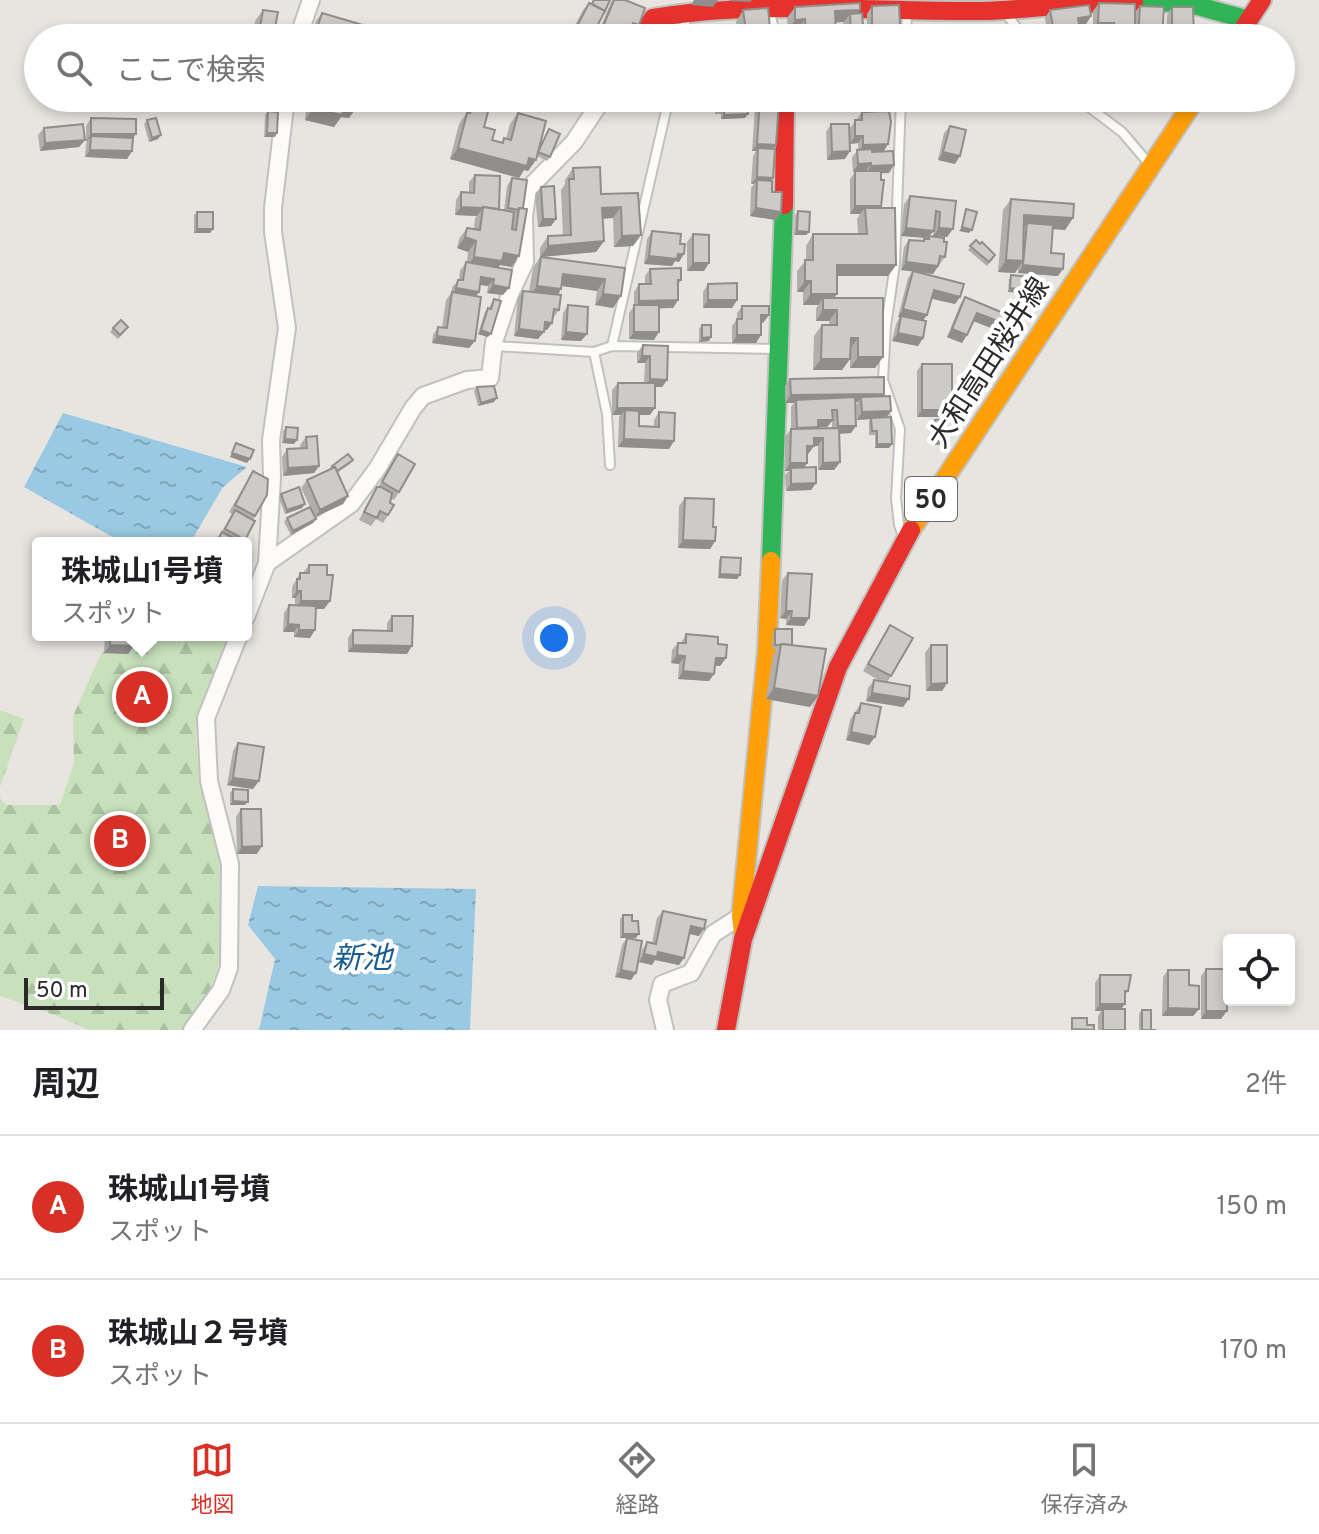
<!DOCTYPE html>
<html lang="ja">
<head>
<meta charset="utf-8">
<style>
	:root { --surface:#fff; --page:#f2f2f2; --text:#202124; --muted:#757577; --line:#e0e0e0; --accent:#d93025 }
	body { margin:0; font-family:Overpass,"Noto Sans JP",sans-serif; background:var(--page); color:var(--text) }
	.controls { position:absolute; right:24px; bottom:24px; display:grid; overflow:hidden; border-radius:8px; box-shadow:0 4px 12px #0003 }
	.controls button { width:72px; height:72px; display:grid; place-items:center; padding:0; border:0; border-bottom:2px solid var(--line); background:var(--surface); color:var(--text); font:40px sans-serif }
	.scale { position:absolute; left:24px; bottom:20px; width:140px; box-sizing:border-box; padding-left:8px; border:4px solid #2a2a2a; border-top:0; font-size:22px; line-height:28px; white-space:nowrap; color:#2a2a2a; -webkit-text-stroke:6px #fff; paint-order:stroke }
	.you { position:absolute; left:554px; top:638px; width:28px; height:28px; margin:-20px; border:6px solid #fff; border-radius:50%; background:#1a73e8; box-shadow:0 0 0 12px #1a73e833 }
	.badge { display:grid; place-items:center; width:52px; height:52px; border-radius:50%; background:var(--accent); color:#fff; font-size:26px; font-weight:700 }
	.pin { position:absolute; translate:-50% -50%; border:4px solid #fff; box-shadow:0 2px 8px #0006 }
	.popup { position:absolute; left:32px; top:537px; width:220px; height:104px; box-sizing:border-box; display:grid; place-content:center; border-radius:8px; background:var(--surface); filter:drop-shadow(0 2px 6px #0005); font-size:26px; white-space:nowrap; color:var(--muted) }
	.popup b { font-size:30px; color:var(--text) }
	.popup::after { content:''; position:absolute; left:50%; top:100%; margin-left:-16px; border:16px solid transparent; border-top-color:var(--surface) }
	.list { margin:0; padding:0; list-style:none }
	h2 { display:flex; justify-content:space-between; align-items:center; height:104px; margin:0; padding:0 32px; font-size:34px }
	h2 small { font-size:26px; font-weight:400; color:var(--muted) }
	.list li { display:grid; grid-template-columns:52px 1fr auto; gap:24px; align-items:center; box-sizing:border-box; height:144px; padding:0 32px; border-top:2px solid var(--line) }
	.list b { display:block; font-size:30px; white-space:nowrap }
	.list p { margin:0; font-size:26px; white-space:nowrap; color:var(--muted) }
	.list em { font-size:26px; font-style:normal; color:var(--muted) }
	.icon { flex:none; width:44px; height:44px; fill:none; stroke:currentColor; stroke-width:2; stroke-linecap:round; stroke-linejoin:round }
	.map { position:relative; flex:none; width:1319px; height:1030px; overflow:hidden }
	.search { position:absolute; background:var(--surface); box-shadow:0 4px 12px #0003; left:24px; right:24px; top:24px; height:88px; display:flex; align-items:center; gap:20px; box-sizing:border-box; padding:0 28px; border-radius:44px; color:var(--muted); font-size:30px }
	.sheet { height:392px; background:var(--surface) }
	nav { display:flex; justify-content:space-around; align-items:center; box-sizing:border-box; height:112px; border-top:2px solid var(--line); background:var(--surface); font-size:22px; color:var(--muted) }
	nav a { display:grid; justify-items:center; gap:4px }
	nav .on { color:var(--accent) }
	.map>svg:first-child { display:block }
</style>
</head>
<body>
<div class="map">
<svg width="1319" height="1030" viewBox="0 0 1319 1030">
	<defs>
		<pattern id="forest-firs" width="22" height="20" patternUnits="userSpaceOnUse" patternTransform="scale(2)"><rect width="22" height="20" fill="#c8e1bc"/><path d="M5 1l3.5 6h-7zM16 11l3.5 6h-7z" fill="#acc1a2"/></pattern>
		<pattern id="water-ripples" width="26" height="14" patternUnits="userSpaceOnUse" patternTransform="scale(2)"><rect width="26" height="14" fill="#9acae3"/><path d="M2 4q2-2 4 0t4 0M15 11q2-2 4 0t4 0" fill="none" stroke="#7ea4b8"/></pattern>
	</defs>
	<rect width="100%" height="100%" fill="#e8e5e0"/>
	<g fill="url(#forest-firs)">
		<polygon points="115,635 228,635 199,710 196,731 199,784 219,844 223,882 222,955 208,995 185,1030 89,1030 57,1016 0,996 0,798 6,805 60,805 74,763 73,716 99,658"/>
		<polygon points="0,710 24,719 0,787"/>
	</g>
	<g fill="url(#water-ripples)">
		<polygon points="63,413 247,467 223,487 190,543 123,543 24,487"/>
		<polygon points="258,886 476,889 470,1030 259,1030 275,959 248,925"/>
	</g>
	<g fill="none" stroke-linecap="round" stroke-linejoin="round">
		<g stroke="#c1c1c0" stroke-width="12">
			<g id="lane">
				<polyline points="1006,14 1025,38"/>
				<polyline points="682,38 687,13"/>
				<polyline points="906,38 907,13"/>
				<polyline points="901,98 895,264 886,326 883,380 900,429 896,498 899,525 903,536"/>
				<polyline points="1077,98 1122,132 1150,165"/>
				<polyline points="494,346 594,352 612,346 776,349"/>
				<polyline points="612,346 669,98"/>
				<polyline points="594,352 607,414 610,465"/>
			</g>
		</g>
		<g stroke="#c1c1c0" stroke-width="20">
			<g id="street">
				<polyline points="765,9 772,38"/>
				<polyline points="298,38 311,0"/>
				<polyline points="267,563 351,504 377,469 413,408 423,396 467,380 490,378 494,342 510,294 525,262 524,216 528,189 574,142 603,98"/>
				<polyline points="246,617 267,563 272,478 271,440 287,328 273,232 273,208 286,98"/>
				<polyline points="192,1030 221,990 229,968 230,864 209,781 206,718 239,635"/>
				<polyline points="665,1030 658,1000 662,984 691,973 713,934 741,916"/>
			</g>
		</g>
		<g stroke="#c1c1c0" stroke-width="22">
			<g id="fast">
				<polyline points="1134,2 1187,3 1249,20"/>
				<polyline points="771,561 784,205"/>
			</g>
		</g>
		<g stroke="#c1c1c0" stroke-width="22">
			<g id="slow">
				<polyline points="911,530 1196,98"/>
				<polyline points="743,931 741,916 767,650 771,561"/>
			</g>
		</g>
		<g stroke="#c1c1c0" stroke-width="22">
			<g id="jam">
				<path d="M 641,38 L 653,18 C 761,0 873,12 982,11 C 1033,10 1083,1 1134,2"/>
				<polyline points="1237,38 1262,0"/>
				<polyline points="784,205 785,98"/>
				<polyline points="726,1030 743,939 838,667 911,530"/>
			</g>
		</g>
		<use href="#lane" stroke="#fcfbfa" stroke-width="8"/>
		<use href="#street" stroke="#fcfbfa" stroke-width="16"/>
		<use href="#fast" stroke="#30b455" stroke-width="18"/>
		<use href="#slow" stroke="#ff9f0a" stroke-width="18"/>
		<use href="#jam" stroke="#e5322d" stroke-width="18"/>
	</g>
	<g fill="#b0afab" fill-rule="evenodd">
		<polygon points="593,0 610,0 591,38 569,37 583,10 589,3 591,4"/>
		<polygon points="612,0 625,0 633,33 630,31 596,37"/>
		<polygon points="1099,3 1135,12 1140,6 1162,38 1109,38 1109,31 1093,30 1093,11"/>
		<polygon points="872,6 900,25 894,32 892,32 891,38 867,38 867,14"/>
		<path d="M 795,7 L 860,10 L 858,13 L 864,38 L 798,38 L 797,30 L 788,31 L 787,18 ZM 835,22 L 844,22 L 842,25 L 842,34 L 836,34 Z"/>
		<polygon points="1172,7 1194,38 1166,38 1167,15"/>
		<polygon points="263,10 275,28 284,38 252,38 255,21"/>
		<polygon points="743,10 771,38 738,38 736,22"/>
		<polygon points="1050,10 1091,16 1086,24 1079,25 1081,38 1048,38 1045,18"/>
		<polygon points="322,13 372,38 311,38 316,21"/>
		<polygon points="307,98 358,98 349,118 341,117 334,127 305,120"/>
		<polygon points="497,98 508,98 505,102"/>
		<polygon points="475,100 484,127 492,140 501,143 504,138 506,139 510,124 518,113 539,149 549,129 550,157 547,161 537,156 528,171 524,170 519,178 450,159 459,124"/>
		<polygon points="760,100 776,145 773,149 773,178 771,181 772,192 781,212 776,220 750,216 751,188 754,184 751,184 753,156 756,151 752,151 755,107"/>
		<polygon points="717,102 745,118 721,119 721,114 715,114 715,106"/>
		<polygon points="268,111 275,137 264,137 265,115"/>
		<polygon points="862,112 888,144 883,152 889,173 881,173 881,206 880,208 896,265 888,276 837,276 834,298 883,357 875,368 850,368 850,359 842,370 813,370 814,336 822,325 829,325 829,321 816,321 816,309 818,305 803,305 803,292 797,292 797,271 806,260 806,246 813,234 858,234 857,219 860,214 850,214 850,179 855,172 853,172 852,157 858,150 858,143 850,144 845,159 827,160 826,132 831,124 850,128"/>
		<polygon points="91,118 133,138 132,151 127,159 85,157 86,144 87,141 86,141 86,126"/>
		<polygon points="147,120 158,139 149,142 144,124"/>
		<polygon points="950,126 955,164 938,160 944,133"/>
		<polygon points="44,128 85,140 79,147 40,151 38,135"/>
		<polygon points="573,168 601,194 638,193 641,235 633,246 614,247 613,218 603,219 604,241 596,252 541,257 625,268 613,308 595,305 597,291 562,286 561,289 558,295 559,310 553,318 552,323 547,330 544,330 538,339 514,336 518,298 523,291 529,291 533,268 540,257 540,248 548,236 563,236 561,190 565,184 565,180"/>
		<polygon points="475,175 498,209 504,210 507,186 512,178 527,180 512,267 500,265 498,268 503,295 487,293 488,286 480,285 479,292 476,296 475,341 469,348 432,343 433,335 438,327 442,328 446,300 452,292 452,287 459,280 460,270 467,262 468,252 457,248 459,239 467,228 474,229 475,218 477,216 455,215 456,200 461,192 469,192 469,182"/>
		<polygon points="541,187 556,219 551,226 538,227 535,195"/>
		<polygon points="910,196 956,201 947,237 933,236 935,219 930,236 945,257 933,274 920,272 960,297 955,304 931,298 927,315 923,320 923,338 918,346 892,341 896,324 900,317 898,317 908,278 913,271 901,270 904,247 909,240 922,241 924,239 927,238 901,236 904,204"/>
		<polygon points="1011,199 1073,218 1065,230 1053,229 1051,253 1058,276 1018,273 1018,268 1015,273 998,272 1003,210"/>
		<polygon points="798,211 809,232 806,235 794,235 795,215"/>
		<polygon points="197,212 213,229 210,233 194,233 194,215"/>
		<polygon points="652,231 679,262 675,261 672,266 644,264 647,239"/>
		<polygon points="693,234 704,271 687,271 687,242"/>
		<polygon points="976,240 995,255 987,266 968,250"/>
		<polygon points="650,269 681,280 678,285 678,300 673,308 659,308 654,340 629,339 629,313 634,306 634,292 639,284 645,284 645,276"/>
		<polygon points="1011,275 1027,290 1025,293 1008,292 1009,279"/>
		<polygon points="708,284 737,300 732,308 703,308 703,292"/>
		<polygon points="965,297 1011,336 973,321 962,343 947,337 960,305"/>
		<polygon points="494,299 488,337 478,334 485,312 488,308 489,308"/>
		<polygon points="568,305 587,334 581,341 561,340 563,313"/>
		<polygon points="742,306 763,323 761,323 756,343 732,343 732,326 737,319 737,313"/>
		<polygon points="702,325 709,341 699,342 699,329"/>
		<polygon points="113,328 125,331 118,339 110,332"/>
		<polygon points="643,345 667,380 662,387 655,387 650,415 639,415 639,426 654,426 654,420 659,412 669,449 618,447 619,417 621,415 612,415 612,390 618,383 644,383 645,363 637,363 637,353"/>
		<polygon points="922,364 946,417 917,417 917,371"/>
		<path d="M 790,379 L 883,396 L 886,417 L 889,448 L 875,448 L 875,435 L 869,435 L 869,421 L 870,419 L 857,420 L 856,405 L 858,402 L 856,402 L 851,433 L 839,434 L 840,462 L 834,470 L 818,470 L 818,446 L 814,446 L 808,454 L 807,454 L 807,463 L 804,467 L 816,483 L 811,490 L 786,491 L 785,475 L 789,471 L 785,471 L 785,437 L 791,429 L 791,407 L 794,403 L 785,403 L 785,386 ZM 832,421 L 832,428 L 818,428 L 827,427 Z"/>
		<polygon points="477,387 494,402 478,406 474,391"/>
		<polygon points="935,420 945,444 933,445 932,423"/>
		<polygon points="286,427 294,444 282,443 283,431"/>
		<polygon points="306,437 319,466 314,473 283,476 282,457 287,449 301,448 300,445"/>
		<polygon points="398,454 399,492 394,500 391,498 388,515 383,523 376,519 371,526 359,520 372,495 377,487 378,487"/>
		<polygon points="353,460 350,464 337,473 348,496 343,504 315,517 301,488 307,480 329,469 332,466"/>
		<polygon points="253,471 255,516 253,520 255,521 243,543 215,543 232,514 229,512"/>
		<polygon points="281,494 302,508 285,514 279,498"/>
		<polygon points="685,498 713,527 715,541 710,549 678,548 679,506"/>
		<polygon points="287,518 316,519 313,523 291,535 284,522"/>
		<polygon points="721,557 740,575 737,579 718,578 719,560"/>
		<polygon points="309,565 327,575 330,601 324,609 316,609 310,638 294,637 294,632 283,632 284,613 289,605 295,606 295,598 292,598 292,587 300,573 303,573"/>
		<polygon points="788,573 809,618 804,626 786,625 786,619 780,618 782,580"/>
		<polygon points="392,616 407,654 348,652 348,638 353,630 387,631 387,623"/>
		<polygon points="890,625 891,676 887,682 903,707 866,701 868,688 874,680 880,681 863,671"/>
		<polygon points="775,629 792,645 818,696 810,707 766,699 773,655 778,649 772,649 773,633"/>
		<polygon points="686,634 718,644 726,658 720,666 715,666 714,674 709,681 678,679 679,664 671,663 672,650 678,643 681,643"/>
		<polygon points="105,635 135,635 128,654 104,653"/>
		<polygon points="931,645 947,683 942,691 926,691 925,653"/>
		<polygon points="861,703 869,745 846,740 850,720"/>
		<polygon points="238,743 253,789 227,785 233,751"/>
		<polygon points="233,789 245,805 230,805 230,793"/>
		<polygon points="241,809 257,854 237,854 236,817"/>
		<polygon points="663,911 699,936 689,934 679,965 655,960 652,965 639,962 642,950 647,942 652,943 657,918"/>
		<polygon points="623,915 632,921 636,938 628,938 631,980 615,977 622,945 627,938 620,938 620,919"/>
		<polygon points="1206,969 1221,1019 1201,1019 1201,976"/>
		<polygon points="1168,970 1189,985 1199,1009 1193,1016 1162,1016 1163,977"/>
		<polygon points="1100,975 1128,991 1125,996 1125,1004 1121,1009 1125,1030 1098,1030 1098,1016 1101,1011 1095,1011 1095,983"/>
		<polygon points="1142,1010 1151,1030 1156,1030 1139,1030 1139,1014"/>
	</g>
	<g fill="#908e8b">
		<polygon points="694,0 718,0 713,7 691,5"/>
		<polygon points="730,0 752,0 750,2 729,1"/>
		<polygon points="860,10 852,21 850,14 844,22 827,23 835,11"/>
		<polygon points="1091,16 1086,24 1073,26 1078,18"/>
		<polygon points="805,19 797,30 788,31 795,20"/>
		<polygon points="633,23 639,25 633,33 628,30"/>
		<polygon points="1098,23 1114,23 1109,31 1093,30"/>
		<polygon points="892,25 900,25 894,32 886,33"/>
		<polygon points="602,29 616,30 628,35 626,38 596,37"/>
		<polygon points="316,32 338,38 312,38"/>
		<polygon points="680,98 711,98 707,104"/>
		<polygon points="345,104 357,107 349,118 341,117 334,127 305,120 313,109"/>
		<polygon points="748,114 745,118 721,119 724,115"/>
		<polygon points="267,133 277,133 275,137 264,137"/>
		<polygon points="91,134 136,134 130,142 91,136 87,141 86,141"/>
		<polygon points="161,135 158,139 149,142 152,138"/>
		<polygon points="855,136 863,136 858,143 850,144"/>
		<polygon points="85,140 79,147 40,151 45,143"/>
		<polygon points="757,144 776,145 771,152 758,148 756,151 752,151"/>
		<polygon points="888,144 883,152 858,153 863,145"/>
		<polygon points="458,148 529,158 536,160 528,171 524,170 519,178 450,159"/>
		<polygon points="90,150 132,151 127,159 85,157"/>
		<polygon points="850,151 845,159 827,160 832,152"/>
		<polygon points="943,152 960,156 955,164 938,160"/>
		<polygon points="871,163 866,171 853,172 858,164"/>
		<polygon points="894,165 889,173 866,174 871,166"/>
		<polygon points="757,177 773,178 768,185 757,180 754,184 751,184"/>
		<polygon points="855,206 881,206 876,214 865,208 860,214 850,214"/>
		<polygon points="461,207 483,208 477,216 455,215"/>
		<polygon points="621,207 613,218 594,219 602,208"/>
		<polygon points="756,208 781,212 776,220 750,216"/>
		<polygon points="1024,215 1073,218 1065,230 1026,227 1027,223 1024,227"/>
		<polygon points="543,219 556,219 551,226 538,227"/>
		<polygon points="962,227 972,230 969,233 959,231"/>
		<polygon points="906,228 934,231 927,238 901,236"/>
		<polygon points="939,228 953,229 947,237 933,236"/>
		<polygon points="197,229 213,229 210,233 194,233"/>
		<polygon points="797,231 809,232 806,235 794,235"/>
		<polygon points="641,235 633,246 614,247 622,236"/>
		<polygon points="465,237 476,241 468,252 457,248"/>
		<polygon points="604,241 596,252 540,257 548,246"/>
		<polygon points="504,253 519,256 512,267 500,265 494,273 466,268 474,257"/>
		<polygon points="678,254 684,254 679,262 675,261 672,266 644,264 649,256"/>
		<polygon points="1006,260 1023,261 1015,273 998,272"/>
		<polygon points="906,262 938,266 933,274 901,270"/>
		<polygon points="693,263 709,263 704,271 687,271"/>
		<polygon points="837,265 896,265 888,276 829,276"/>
		<polygon points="1023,265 1063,269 1058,276 1018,273"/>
		<polygon points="563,274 605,279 597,291 555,285"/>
		<polygon points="481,277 494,279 488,286 476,284"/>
		<polygon points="805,281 811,281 803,292 797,292"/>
		<polygon points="493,285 509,288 503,295 487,293"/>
		<polygon points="537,286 561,289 554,301 529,298"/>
		<polygon points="456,288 479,292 473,300 451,296"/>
		<polygon points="1010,288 1027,290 1025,293 1008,292"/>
		<polygon points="934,290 960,297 955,304 928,298"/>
		<polygon points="603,294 621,296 613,308 595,305"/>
		<polygon points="811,294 837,294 829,305 823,298 818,305 803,305"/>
		<polygon points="678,300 673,308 634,309 639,301"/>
		<polygon points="708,300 737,300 732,308 703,308"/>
		<polygon points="903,309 927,315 921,323 898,317"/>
		<polygon points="823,310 837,310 829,321 816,321"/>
		<polygon points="977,313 1016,328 1011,336 971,320"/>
		<polygon points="761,315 769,315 763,323 756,323"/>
		<polygon points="545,322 552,323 547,330 539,329"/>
		<polygon points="519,329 544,332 538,339 514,336"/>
		<polygon points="952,329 967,335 962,343 947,337"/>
		<polygon points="481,330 491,334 488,337 478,334"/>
		<polygon points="566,332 587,334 581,341 561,340"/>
		<polygon points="634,332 659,332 654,340 629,339"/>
		<polygon points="898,333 923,338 918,346 892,341"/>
		<polygon points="737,335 761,335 756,343 732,343"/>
		<polygon points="437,336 475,341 469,348 432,343"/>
		<polygon points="711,337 709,341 699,342 702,338"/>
		<polygon points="851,338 858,338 850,349"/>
		<polygon points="642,356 650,356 645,363 637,363"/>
		<polygon points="858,357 883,357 875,368 850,368"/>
		<polygon points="821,359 850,359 842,370 813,370"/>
		<polygon points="650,379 667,380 662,387 644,387"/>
		<polygon points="884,394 879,402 861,397 858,402 796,403 796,400 794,403 785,403 791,395"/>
		<polygon points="497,398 494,402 478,406 481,403"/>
		<polygon points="617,408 655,408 650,415 624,415 625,410 621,415 612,415"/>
		<polygon points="922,410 952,410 946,417 917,417"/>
		<polygon points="891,411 886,418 857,420 862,412"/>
		<polygon points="818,420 833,420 827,427 818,427 791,436 797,428"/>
		<polygon points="838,426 856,426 851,433 832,434"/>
		<polygon points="814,438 823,438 818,446 808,446"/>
		<polygon points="285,439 297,440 294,444 282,443"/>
		<polygon points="624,439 674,441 669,449 618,447"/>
		<polygon points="948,440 945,444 933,445 936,441"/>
		<polygon points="877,444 892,444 889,448 875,448"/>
		<polygon points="807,446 814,446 808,454 802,454"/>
		<polygon points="232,453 250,459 247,463 230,457"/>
		<polygon points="840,462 834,470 818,470 823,463"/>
		<polygon points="790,463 807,463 802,471 791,468 789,471 785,471"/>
		<polygon points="319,466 314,473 283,476 288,468"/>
		<polygon points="816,483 811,490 786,491 791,484"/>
		<polygon points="348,496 343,504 315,517 320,510"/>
		<polygon points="305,504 302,508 285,514 287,510"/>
		<polygon points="316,519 313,523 291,535 293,531"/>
		<polygon points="683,540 715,541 710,549 678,548"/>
		<polygon points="720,574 740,575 737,579 718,578"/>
		<polygon points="297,591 301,591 295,598 292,598"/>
		<polygon points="301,601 330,601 324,609 295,609"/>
		<polygon points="786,611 792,611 786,619 780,618"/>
		<polygon points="791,618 809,618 804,626 786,625"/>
		<polygon points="288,624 299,625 294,632 283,632"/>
		<polygon points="299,630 315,630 310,638 294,637"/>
		<polygon points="110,645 134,646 128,654 104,653"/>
		<polygon points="353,645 412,646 407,654 348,652"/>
		<polygon points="677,655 685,656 679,664 671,663"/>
		<polygon points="716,658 726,658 720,666 710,665"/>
		<polygon points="683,671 714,674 709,681 678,679"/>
		<polygon points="947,683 942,691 926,691 931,684"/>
		<polygon points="774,688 818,696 810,707 766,699"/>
		<polygon points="872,693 909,699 903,707 866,701"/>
		<polygon points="851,732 875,737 869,745 846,740"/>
		<polygon points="233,778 259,781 253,789 227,785"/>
		<polygon points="233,801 248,802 245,805 230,805"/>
		<polygon points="262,846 257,854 237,854 242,847"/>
		<polygon points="691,926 704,929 699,936 685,933"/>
		<polygon points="623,934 639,934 636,938 620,938"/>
		<polygon points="658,952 684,958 679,965 655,960 652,965 639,962 644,954"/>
		<polygon points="621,970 636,973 631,980 615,977"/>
		<polygon points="1100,1004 1125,1004 1119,1011 1103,1009 1101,1011 1095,1011"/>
		<polygon points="1168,1008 1199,1009 1193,1016 1162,1016"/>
		<polygon points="1206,1011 1227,1011 1221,1019 1201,1019"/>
	</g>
	<g fill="#cdcbc7" stroke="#908e8b" stroke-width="2">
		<polygon points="594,0 610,0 605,11 592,4"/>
		<polygon points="614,0 625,0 645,8 639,25 633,23 628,35 616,30 615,34 602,29"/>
		<polygon points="589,3 605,11 591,38 575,30"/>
		<polygon points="860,3 860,10 835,11 836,34 851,34 850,14 862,13 864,38 806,38 805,19 795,20 795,7"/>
		<polygon points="1099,3 1135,4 1135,38 1114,38 1114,23 1098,23"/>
		<polygon points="899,5 900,25 892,25 892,37 872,37 872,6"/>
		<polygon points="1089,5 1091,16 1078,18 1081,38 1055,38 1050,10"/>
		<polygon points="1140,6 1164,7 1162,38 1138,38"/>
		<polygon points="1172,7 1193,7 1194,38 1172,38"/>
		<polygon points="768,8 771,38 747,38 743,10"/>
		<polygon points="263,10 278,12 275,28 285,30 284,38 258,38"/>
		<polygon points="322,13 376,29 372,38 338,38 316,32"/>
		<polygon points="1093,29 1094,38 1084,38 1083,31"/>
		<polygon points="314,98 358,98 357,107 345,104 342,115 313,109"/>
		<polygon points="475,100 490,104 484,127 495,130 492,140 503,143 504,138 511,140 518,113 546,121 536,160 529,158 527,166 458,148 467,113 470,113"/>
		<polygon points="760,100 779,101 776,145 757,144"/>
		<polygon points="717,102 747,102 748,114 724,115 724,110 718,111"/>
		<polygon points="268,111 278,112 277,133 267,133"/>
		<polygon points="889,111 891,122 888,144 863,145 863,136 855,136 855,120 862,120 862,112"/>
		<polygon points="91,118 136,119 136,134 91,134"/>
		<polygon points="156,118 161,135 152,138 147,120"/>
		<polygon points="83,124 85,140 45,143 44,128"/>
		<polygon points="831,124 849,124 850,151 832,152"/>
		<polygon points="950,126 966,130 960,156 943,152"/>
		<polygon points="549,129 560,134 550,157 538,152"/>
		<polygon points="91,136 133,138 132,151 90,150"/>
		<polygon points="758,148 775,149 773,178 757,177"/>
		<polygon points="872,149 872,152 893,151 894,165 871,166 871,163 858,164 857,150"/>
		<polygon points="600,167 601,194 638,193 641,235 622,236 621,207 602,208 604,241 548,246 548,236 571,235 569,179 574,179 573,168"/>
		<polygon points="855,171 881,171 881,180 884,180 881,206 855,206"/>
		<polygon points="475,175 500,176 499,209 483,207 483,208 461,207 461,192 474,193"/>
		<polygon points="512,178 527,180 523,208 519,208 519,210 508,208"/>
		<polygon points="757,180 772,181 772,192 782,192 781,212 756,208"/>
		<polygon points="554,186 556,219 543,219 541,187"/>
		<polygon points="910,196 956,201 953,229 939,228 940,212 936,211 934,231 906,228"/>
		<polygon points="1011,199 1074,204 1073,218 1024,215 1023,261 1006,260"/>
		<polygon points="483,207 514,212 512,229 516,230 519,208 527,209 519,256 504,253 502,261 474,257 476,241 465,237 467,228 480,230"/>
		<polygon points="865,208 895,208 896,265 837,265 837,294 811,294 811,281 805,281 805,260 813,260 813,234 867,234"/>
		<polygon points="966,209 977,212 972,230 962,227"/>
		<polygon points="798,211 810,212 809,232 797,231"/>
		<rect x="197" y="212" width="16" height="17"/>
		<polygon points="1027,223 1053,225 1051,253 1064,254 1063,269 1023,265"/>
		<polygon points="652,231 681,234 680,244 685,244 684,254 678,254 677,259 649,256"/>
		<polygon points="693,234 709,235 709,263 693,263"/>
		<polygon points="929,236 944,238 944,242 947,242 945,257 940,256 938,266 906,262 909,240 924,241 924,239 929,239"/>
		<polygon points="976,240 980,244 982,242 995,255 989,262 970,246"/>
		<polygon points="541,257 625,268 621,296 603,294 605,279 563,274 561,289 537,286"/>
		<polygon points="466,262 512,270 509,288 493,285 494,279 481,277 479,292 456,288 458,280 463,280"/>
		<polygon points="681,268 681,280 678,280 678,300 639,301 639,284 651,284 650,269"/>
		<polygon points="913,271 964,284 960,297 934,290 927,315 903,309"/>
		<polygon points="1011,275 1029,277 1027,290 1010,288"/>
		<polygon points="737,283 737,300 708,300 708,284"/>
		<polygon points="523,291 561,295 559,310 554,309 552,323 545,322 544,332 519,329"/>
		<polygon points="452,292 481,297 475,341 437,336 438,327 447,328"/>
		<polygon points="965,297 1020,320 1016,328 977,313 967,335 952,329"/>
		<polygon points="823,298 883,298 883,357 858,357 858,338 851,338 850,359 821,359 822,325 837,325 837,310 823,310"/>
		<polygon points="494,299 501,301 491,334 481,330 488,308 491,309"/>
		<polygon points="568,305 588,307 587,334 566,332"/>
		<rect x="634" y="305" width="25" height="27"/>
		<polygon points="742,306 769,306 769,315 761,315 761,335 737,335 737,319 742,319"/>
		<polygon points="901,316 926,321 923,338 898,333"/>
		<polygon points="121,320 128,327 120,335 113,328"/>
		<polygon points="702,325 711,325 711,337 702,338"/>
		<polygon points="643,345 668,346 667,380 650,379 650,356 642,356"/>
		<rect x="922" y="364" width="30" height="46"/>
		<polygon points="884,377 884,394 791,395 790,379"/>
		<polygon points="618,383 655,383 655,408 617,408"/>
		<polygon points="494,386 497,398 481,403 477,387"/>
		<polygon points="890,396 891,411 862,412 861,397"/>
		<polygon points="855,397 856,426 838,426 837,410 832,410 833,420 818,420 818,427 797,428 796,400"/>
		<polygon points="625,410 639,411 639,426 659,427 659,412 675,413 674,441 624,439"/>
		<polygon points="891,417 892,444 877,444 877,431 872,431 871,418"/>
		<polygon points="947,419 948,440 936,441 935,420"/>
		<polygon points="286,427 298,428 297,440 285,439"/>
		<polygon points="839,428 840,462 823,463 823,438 814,438 814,446 807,446 807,463 790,463 791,429"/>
		<polygon points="317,436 319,466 288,468 287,449 307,448 306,437"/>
		<polygon points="236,443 254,450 250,459 232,453"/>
		<polygon points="348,454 353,460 337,471 335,467 333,467 332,466"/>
		<polygon points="398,454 415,464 399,492 382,482"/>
		<polygon points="335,467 348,496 320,510 307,480"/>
		<polygon points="816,467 816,483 791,484 791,468"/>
		<polygon points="253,471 268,479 267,495 255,516 235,505"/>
		<polygon points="299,487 305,504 287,510 281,494"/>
		<polygon points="377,487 381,487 392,493 390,503 394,505 388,515 380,511 377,518 364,512"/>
		<polygon points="685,498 714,499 713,527 716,527 715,541 683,540"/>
		<polygon points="310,507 316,519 293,531 287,518"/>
		<polygon points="235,510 255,521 245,540 225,529"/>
		<polygon points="222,532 243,543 216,543"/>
		<polygon points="721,557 741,558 740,575 720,574"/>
		<polygon points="309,565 327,565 327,575 333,575 330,601 301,601 301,591 297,591 297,579 300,579 300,573 309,573"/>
		<polygon points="788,573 812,574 809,618 791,618 792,611 786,611"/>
		<polygon points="289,605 316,606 315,630 299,630 299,625 288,624"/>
		<polygon points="392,616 413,616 412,646 353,645 353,630 392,631"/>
		<polygon points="890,625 913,638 891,676 868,664"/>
		<polygon points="775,629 792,629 792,645 781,644 781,645 775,645"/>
		<polygon points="686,634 718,637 718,644 727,645 726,658 716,658 714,674 683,671 685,656 677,655 678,643 686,643"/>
		<polygon points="110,635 135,635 134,646 110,645"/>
		<polygon points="781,644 826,649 818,696 774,688"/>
		<polygon points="931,645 947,645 947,683 931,684"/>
		<polygon points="874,680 910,686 909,699 872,693"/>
		<polygon points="861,703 881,707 875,737 851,732 855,713 859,713"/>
		<polygon points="238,743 264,747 259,781 233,778"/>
		<polygon points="233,789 248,790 248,802 233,801"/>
		<polygon points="241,809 261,809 262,846 242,847"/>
		<polygon points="663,911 706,920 704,929 691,926 684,958 658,952 657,957 644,954 647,942 656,944"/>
		<polygon points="623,915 632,915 632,921 638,921 639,934 623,934"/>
		<polygon points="627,938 642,941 636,973 621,970"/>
		<rect x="1206" y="969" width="21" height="42"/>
		<polygon points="1168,970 1189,970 1189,985 1199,986 1199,1009 1168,1008"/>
		<polygon points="1100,975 1131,975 1128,991 1125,991 1125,1004 1100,1004"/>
		<rect x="1103" y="1009" width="22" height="21"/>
		<polygon points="1142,1010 1151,1010 1151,1030 1156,1030 1142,1030"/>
		<polygon points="1072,1018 1087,1018 1087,1025 1094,1025 1094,1030 1072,1029"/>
	</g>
	<g text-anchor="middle" stroke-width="8" stroke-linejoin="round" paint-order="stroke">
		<rect fill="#fff" stroke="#6a6a6a" stroke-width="2" x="905" y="477" width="52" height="44" rx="6"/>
		<g font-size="26" font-weight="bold" fill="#2a2a2a">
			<text x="931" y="508">50</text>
		</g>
		<g font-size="28" fill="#2a2a2a" stroke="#fff">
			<text transform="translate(988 362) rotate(-57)" y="10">大和高田桜井線</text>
		</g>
		<g font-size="30" font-style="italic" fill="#185c8f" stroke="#fff">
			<text x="362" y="968">新池</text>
		</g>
	</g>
</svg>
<div class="controls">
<button><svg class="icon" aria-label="locate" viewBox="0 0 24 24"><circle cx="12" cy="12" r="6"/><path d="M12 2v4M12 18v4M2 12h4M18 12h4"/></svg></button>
</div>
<div class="scale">50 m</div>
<div class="you"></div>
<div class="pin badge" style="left:142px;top:697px">A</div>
<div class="popup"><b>珠城山1号墳</b>スポット</div>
<div class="pin badge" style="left:120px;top:841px">B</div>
<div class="search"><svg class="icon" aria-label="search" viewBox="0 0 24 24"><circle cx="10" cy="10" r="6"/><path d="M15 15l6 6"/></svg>ここで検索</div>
</div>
<section class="sheet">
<h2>周辺<small>2件</small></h2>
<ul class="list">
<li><span class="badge">A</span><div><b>珠城山1号墳</b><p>スポット</p></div><em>150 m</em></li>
<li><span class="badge">B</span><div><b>珠城山２号墳</b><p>スポット</p></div><em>170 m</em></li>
</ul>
</section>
<nav>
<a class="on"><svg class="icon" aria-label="map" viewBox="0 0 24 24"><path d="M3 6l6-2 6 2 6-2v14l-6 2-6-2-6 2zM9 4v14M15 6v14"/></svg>地図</a>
<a><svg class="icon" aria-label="directions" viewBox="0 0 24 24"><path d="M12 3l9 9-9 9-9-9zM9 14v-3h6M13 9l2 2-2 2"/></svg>経路</a>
<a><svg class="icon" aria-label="saved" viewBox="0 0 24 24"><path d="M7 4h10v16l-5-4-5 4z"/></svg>保存済み</a>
</nav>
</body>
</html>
